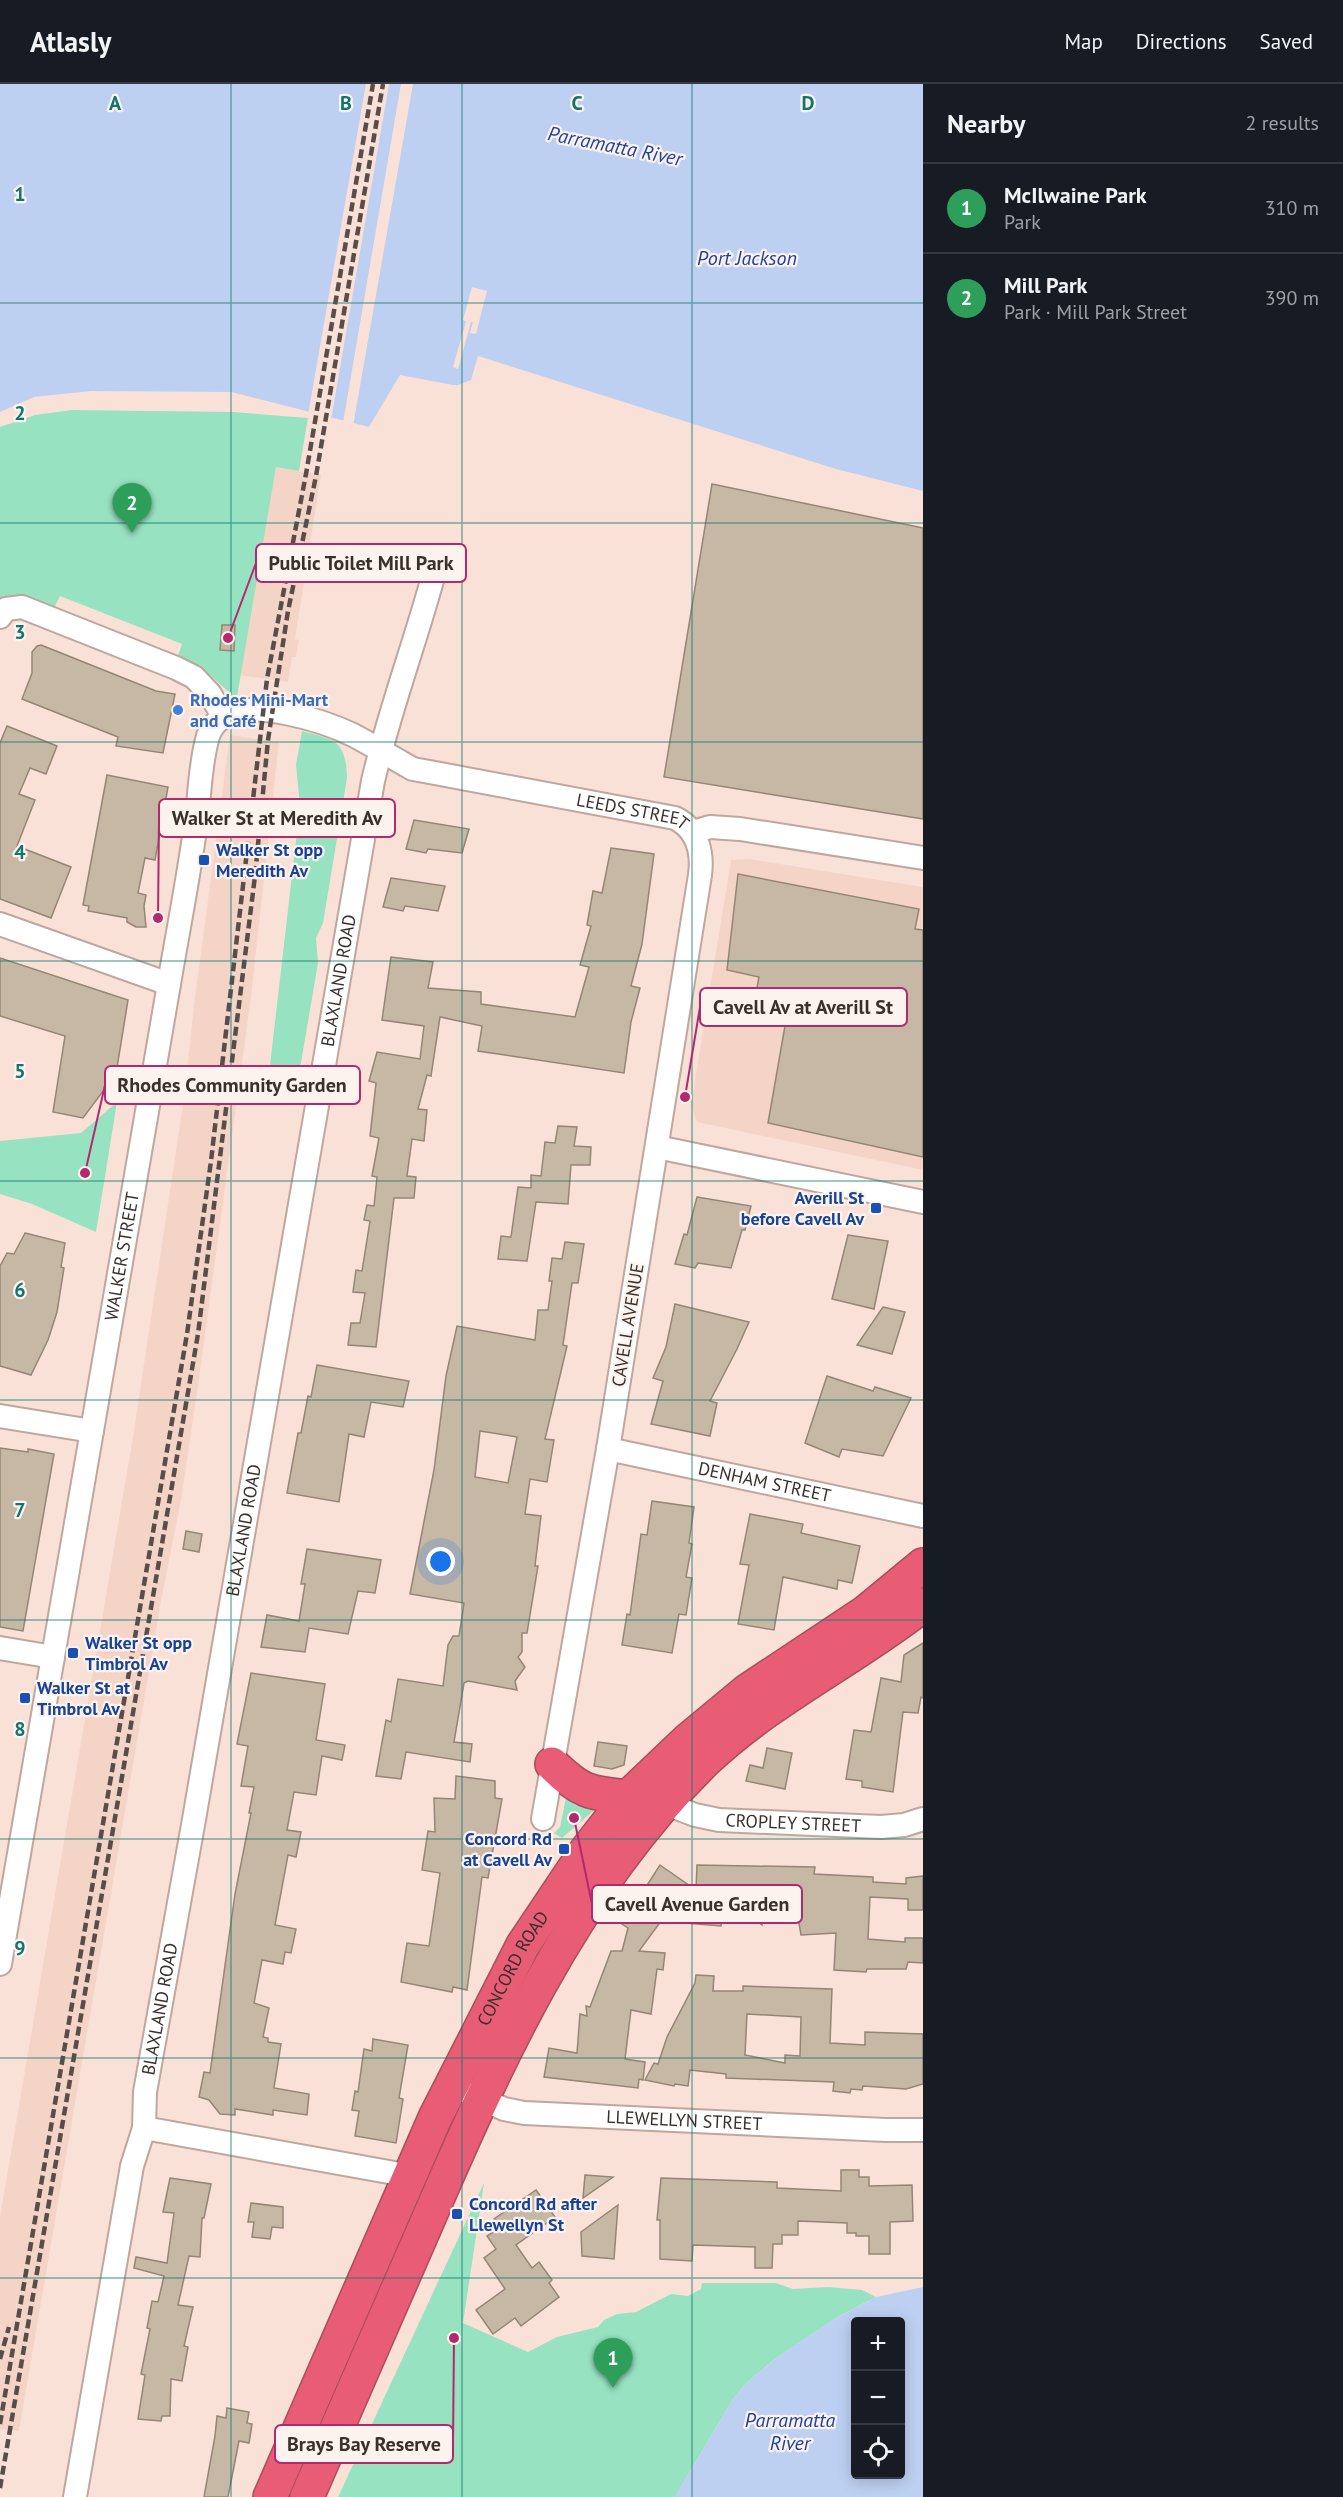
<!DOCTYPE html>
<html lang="en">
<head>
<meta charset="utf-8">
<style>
	:root { --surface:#171b24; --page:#242831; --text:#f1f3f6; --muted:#9ea1a6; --line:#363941; --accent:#d499b9 }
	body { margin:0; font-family:"PT Sans",sans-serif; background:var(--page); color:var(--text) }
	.controls { position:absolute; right:18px; bottom:18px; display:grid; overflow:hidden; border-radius:6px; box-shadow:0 3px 15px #0003 }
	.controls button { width:54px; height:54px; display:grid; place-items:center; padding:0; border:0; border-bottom:2px solid var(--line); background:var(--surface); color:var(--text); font:30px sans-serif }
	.you { position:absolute; left:441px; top:1478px; width:21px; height:21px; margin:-15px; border:4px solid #fff; border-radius:50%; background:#1a73e8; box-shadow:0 0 0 9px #1a73e833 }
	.badge { display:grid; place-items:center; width:39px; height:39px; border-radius:50%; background:var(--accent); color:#fff; font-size:20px; font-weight:700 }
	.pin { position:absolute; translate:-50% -50px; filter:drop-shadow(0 2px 3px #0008) }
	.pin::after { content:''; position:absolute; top:32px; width:21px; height:18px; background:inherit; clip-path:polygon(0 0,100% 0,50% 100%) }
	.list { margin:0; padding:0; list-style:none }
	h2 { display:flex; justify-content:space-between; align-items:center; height:78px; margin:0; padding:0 24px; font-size:26px }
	h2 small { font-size:20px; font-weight:400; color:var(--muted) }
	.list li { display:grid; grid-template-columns:39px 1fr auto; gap:18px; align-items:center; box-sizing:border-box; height:90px; padding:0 24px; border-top:2px solid var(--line) }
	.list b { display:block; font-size:22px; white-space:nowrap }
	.list p { margin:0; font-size:20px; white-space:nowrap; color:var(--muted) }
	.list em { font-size:20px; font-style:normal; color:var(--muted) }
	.icon { flex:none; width:33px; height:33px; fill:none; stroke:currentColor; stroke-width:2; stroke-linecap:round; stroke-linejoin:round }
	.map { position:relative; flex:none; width:923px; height:2413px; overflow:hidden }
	header { display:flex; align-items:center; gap:36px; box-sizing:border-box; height:84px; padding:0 30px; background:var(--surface); border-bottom:2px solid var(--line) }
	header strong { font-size:28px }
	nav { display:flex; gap:33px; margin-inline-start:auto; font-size:21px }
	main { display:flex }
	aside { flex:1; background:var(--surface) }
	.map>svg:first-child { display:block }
</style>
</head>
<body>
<header>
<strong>Atlasly</strong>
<nav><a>Map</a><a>Directions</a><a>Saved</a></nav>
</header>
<main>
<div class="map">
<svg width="923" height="2413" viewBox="0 0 923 2413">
	<rect width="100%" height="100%" fill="#fae1d7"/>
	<g fill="#f5d4c8">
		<polygon points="275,382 321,391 295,555 299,556 296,573 292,573 288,598 238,591"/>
		<polygon points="230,651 279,658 251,913 198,1302 181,1416 161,1517 19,2347 0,2345 0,2133 133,1353 185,1007 194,921"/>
		<polygon points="749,775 923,803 923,1086 697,1038 691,1021 731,776"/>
	</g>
	<g fill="#97e3c1">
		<path d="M 72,326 L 233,328 L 308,334 L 299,387 L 276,383 L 237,613 L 234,613 L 210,591 L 177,575 L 182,560 L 60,512 L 53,526 C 35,518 19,507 0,517 L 0,343 L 35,331 Z"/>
		<path d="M 302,647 C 335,656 346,656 347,694 L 323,839 L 316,854 L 318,879 L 296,1008 L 287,1014 C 274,1009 270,1002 269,990 L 300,722 L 296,681 Z"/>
		<polygon points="117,1018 96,1148 32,1120 0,1110 0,1057 81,1049"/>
		<polygon points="567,1709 599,1722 562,1754 554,1749 560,1743"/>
		<polygon points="484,2099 463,2239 528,2268 557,2253 598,2243 604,2236 617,2230 636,2228 671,2210 688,2212 701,2205 702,2199 776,2199 793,2205 828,2203 862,2206 876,2213 836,2234 775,2275 745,2300 731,2318 675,2413 338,2413"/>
	</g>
	<g fill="#bed0f2" fill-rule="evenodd">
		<polygon points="0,0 923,0 923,407 836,385 478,272 471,296 458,301 453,301 400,291 369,343 231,308 91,307 34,313 0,328"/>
		<path d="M 923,2203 L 923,2413 L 675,2413 L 731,2318 L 745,2300 L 779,2272 L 836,2234 L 876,2213 ZM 856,2238 L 900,2238 L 900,2390 L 856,2390 Z"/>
	</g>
	<g fill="#fae1d7">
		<polygon points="366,0 389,0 331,336 308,331"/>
		<polygon points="401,0 413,0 353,342 343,339"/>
		<polygon points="472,203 487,207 476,250 470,249 473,238 471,238 458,285 453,283 466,237 463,236"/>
	</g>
	<g fill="#c7b8a6" stroke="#948674" stroke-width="1.5" fill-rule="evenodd">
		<polygon points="712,400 923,444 923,735 664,693"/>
		<polygon points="222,541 235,541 234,567 220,566"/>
		<polygon points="41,561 156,607 175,610 163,669 116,662 118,653 22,615 32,589 32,568 37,562"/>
		<polygon points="7,642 57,662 46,690 30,684 19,710 35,716 17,762 71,783 51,834 0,815 0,659"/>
		<polygon points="107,691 168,703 155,776 145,774 138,809 146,811 144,822 146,843 136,843 127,838 127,834 88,827 89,822 83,821"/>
		<polygon points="414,736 469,745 462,769 428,765 426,769 406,765"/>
		<polygon points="611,764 654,770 642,860 631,902 640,904 631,938 624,989 478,967 482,942 440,933 431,992 427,991 418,1025 427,1026 424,1057 412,1055 407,1092 416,1093 414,1114 394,1114 376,1263 348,1261 351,1239 360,1239 365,1209 353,1208 356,1186 362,1187 370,1137 364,1136 367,1121 374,1122 377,1093 372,1092 379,1054 370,1052 376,999 369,997 377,968 420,975 424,942 382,936 391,873 433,878 428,904 481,908 481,920 575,933 589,883 580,881 591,842 587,841 593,807 602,809"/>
		<polygon points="738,790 919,825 915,845 923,846 923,1073 768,1039 785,942 751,935 759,893 727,886"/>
		<polygon points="391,794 445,802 438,827 405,822 403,827 383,823"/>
		<polygon points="0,874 128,916 116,990 83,1034 53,1028 65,952 0,932"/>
		<polygon points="558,1042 577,1043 574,1062 591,1063 590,1081 571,1081 568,1120 536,1118 527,1177 498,1175 501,1152 511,1153 518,1103 531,1104 531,1091 541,1092 545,1058 555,1059"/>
		<polygon points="697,1113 751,1122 745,1146 742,1146 731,1184 698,1179 695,1184 675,1180 684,1150 687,1151"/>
		<polygon points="25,1149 65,1159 61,1183 64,1184 57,1228 48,1256 31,1291 0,1282 0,1182 7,1169 14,1170"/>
		<polygon points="848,1151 888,1157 874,1225 832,1215"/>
		<path d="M 565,1158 L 584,1160 L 578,1199 L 572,1199 L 563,1261 L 567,1262 L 545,1355 L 554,1356 L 547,1398 L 530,1395 L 525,1430 L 541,1432 L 535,1482 L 538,1482 L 527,1549 L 522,1549 L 522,1568 L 518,1573 L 525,1583 L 515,1597 L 517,1606 L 468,1597 L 464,1599 L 454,1658 L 472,1660 L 470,1678 L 406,1668 L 401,1695 L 376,1692 L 386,1636 L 391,1638 L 398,1595 L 443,1602 L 448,1561 L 453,1552 L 459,1552 L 464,1519 L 410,1510 L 434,1386 L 446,1292 L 457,1242 L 535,1256 L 538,1226 L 548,1226 L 552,1197 L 549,1197 L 552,1174 L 562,1175 ZM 480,1347 L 517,1353 L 508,1399 L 475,1393 Z"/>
		<polygon points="675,1220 749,1238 737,1265 710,1317 717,1319 710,1352 651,1340 663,1297 653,1294 666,1263"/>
		<polygon points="883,1223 905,1228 892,1270 857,1261"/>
		<polygon points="317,1281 409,1297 403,1323 371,1318 364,1353 349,1350 339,1418 287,1409 298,1349 301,1349 308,1312 311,1313"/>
		<polygon points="827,1292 873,1307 875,1303 911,1314 883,1372 842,1365 839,1373 805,1359"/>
		<polygon points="0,1364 28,1368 28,1365 54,1370 23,1547 0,1543"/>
		<polygon points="652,1417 694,1423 689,1459 692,1460 686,1493 692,1494 686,1531 679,1530 672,1569 622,1561 627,1530 630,1531 641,1450 647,1451"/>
		<polygon points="750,1430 803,1440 801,1449 860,1462 852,1499 838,1496 837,1505 783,1493 774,1546 738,1540 749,1481 740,1480"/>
		<polygon points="186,1447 202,1450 199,1468 183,1465"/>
		<polygon points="307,1465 381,1476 375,1509 358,1507 348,1550 309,1544 305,1568 261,1563 267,1531 299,1537 305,1500 301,1500"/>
		<polygon points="923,1559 923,1614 921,1613 918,1629 903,1628 893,1708 862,1703 862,1697 846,1695 854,1646 871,1648 881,1594 901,1598 904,1571"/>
		<polygon points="251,1589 325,1600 316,1656 345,1661 342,1676 322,1672 316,1711 294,1708 287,1746 301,1748 296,1773 288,1771 275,1841 296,1845 291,1869 285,1868 283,1880 262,1876 254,1919 269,1924 263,1953 268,1954 268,1958 281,1960 274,2004 309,2010 307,2031 273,2026 273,2031 235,2025 235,2031 220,2030 209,2016 199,2013 204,1988 210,1989 235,1810 251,1729 249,1729 254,1703 241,1702 248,1662 237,1660"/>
		<polygon points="598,1658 627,1662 624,1681 612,1685 594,1682"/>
		<polygon points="767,1664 792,1669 785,1705 746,1697 750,1681 763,1684"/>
		<polygon points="456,1692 495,1697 495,1714 502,1715 488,1794 482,1793 467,1906 453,1903 452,1908 401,1898 407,1859 429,1862 440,1789 422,1786 428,1747 435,1748 434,1714 455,1715"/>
		<polygon points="660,1781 696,1806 697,1781 815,1783 814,1790 873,1793 873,1798 906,1800 906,1794 923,1792 923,1826 908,1826 908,1815 870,1813 868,1855 905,1858 905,1854 923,1854 923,1879 908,1878 906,1885 867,1885 866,1888 834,1886 836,1849 801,1851 796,1822 763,1822 762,1841 723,1809 721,1842 685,1839 686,1803 639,1867 665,1869 663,1886 657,1885 651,1930 631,1926 625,1975 645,1978 643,1996 639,1995 638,2004 544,1993 549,1964 577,1969 580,1930 587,1932 586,1922 590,1923 611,1867 622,1867 628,1844 622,1840"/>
		<path d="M 696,1891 L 714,1892 L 713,1907 L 743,1907 L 743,1902 L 832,1905 L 830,1959 L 865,1961 L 865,1948 L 923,1950 L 923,2000 L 906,2005 L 863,2002 L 862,2006 L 851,2005 L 850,2009 L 833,2007 L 834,1998 L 726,1994 L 726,1990 L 690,1986 L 688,2002 L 675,2000 L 674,2002 L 645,1996 L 654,1979 L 658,1980 L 667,1953 L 695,1899 ZM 747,1930 L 801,1933 L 800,1972 L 785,1971 L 785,1979 L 745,1971 Z"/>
		<polygon points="373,1955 408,1961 399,2014 403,2015 396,2059 355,2052 359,2027 352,2026 355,2007 358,2008 364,1965 372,1967"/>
		<polygon points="841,2086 859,2086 859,2093 869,2093 869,2102 912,2101 913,2137 890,2138 890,2170 869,2170 869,2152 856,2152 856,2149 847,2149 847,2139 798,2137 798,2151 782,2151 782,2160 773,2160 772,2184 755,2184 755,2163 693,2161 692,2177 660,2175 660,2136 657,2136 661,2094 777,2098 777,2104 841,2107"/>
		<polygon points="585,2091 613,2093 583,2114"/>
		<polygon points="170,2094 211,2100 204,2134 202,2134 200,2173 189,2172 178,2221 193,2223 184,2262 188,2263 182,2297 171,2295 170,2332 162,2332 161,2337 138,2335 145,2291 141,2290 150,2245 147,2244 152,2217 158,2218 164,2192 134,2184 136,2173 167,2179 174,2129 163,2128"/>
		<polygon points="536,2106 555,2133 516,2161 532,2184 539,2178 552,2196 549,2199 559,2213 521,2242 515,2234 493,2250 476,2226 505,2205 484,2174 496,2165 487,2152 500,2144 494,2135"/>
		<polygon points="251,2119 283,2123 283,2144 272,2143 270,2155 252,2153 254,2138 248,2138"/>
		<polygon points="618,2121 614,2175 582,2172 581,2148"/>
		<polygon points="227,2324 249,2328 247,2339 252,2340 249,2359 239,2357 228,2413 204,2413 215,2352 217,2332 226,2334"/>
	</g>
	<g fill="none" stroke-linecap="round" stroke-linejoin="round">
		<g stroke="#bea79e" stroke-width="26">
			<g id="minor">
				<polyline points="0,533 6,525 22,523 176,584 194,593 210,610 223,632"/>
				<polyline points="693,748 710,743 740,745 923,774"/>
				<polyline points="0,840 169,900"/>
				<polyline points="657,1063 923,1118"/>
				<polyline points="0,1332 92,1347"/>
				<path id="s1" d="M 608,1365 L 923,1432"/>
				<polyline points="0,1564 53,1573"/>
				<path id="s2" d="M 664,1719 L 695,1731 L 719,1736 L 881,1743 L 904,1741 L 923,1735"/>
				<path id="s3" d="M 0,1880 L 169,900 C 178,846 189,792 196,738 C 200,709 200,679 208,652 C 211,644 215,638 222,634 C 250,613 324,637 353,651 C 374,662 393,674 413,685 L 424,687 L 675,734 C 697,745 703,767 700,791 L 608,1365 L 543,1735"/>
				<path id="s4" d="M 470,2010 L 504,2025 L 524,2029 L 886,2046 L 923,2046"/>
				<polyline points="144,2044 411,2092"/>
				<path id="s5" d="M 75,2413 L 132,2082 L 144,2044 L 145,2008 L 193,1741 L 373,697 C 390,624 417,554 436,482"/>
			</g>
		</g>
		<g stroke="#ab4d5c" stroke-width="36">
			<g id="highway">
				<path d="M 552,1680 C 581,1708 588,1709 628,1713"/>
				<path id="s6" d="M 270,2413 L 435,2034 L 523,1861 L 586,1767 L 628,1713 L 689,1655 L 747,1607 L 866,1528 L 923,1481"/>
				<path d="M 307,2413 C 345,2326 383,2239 421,2152 C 494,1983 571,1808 705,1677 C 770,1615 853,1576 923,1521"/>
			</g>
		</g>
		<use href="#minor" stroke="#fff" stroke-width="22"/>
		<use href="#highway" stroke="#e85c76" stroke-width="33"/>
		<g stroke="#584d48" stroke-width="4.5" stroke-dasharray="9 4.5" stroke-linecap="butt">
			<polyline points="0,2275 9,2243"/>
			<polyline points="0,2340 187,1250 211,1077 267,595 306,390 373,0"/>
			<polyline points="0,2404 198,1250 255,792 268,656 288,527 316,392 383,0"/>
		</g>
	</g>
	<path fill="none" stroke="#0f766e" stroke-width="1.5" stroke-opacity="0.55" d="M 231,0 L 231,2413M 462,0 L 462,2413M 692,0 L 692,2413M 0,219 L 923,219M 0,439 L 923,439M 0,658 L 923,658M 0,877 L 923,877M 0,1097 L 923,1097M 0,1316 L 923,1316M 0,1536 L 923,1536M 0,1755 L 923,1755M 0,1974 L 923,1974M 0,2194 L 923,2194"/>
	<circle fill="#3f7fe0" stroke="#fcf2ee" stroke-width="2" cx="178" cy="626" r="6"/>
	<g fill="#1a4fb4" stroke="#fcf2ee" stroke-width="2">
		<rect x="198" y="770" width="12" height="12" rx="3"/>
		<rect x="870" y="1118" width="12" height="12" rx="3"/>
		<rect x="67" y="1563" width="12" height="12" rx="3"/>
		<rect x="19" y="1608" width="12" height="12" rx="3"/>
		<rect x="558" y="1759" width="12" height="12" rx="3"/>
		<rect x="451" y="2124" width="12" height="12" rx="3"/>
	</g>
	<g text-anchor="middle" stroke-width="4.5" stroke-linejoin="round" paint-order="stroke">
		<g font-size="18" font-weight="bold" fill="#366cbe" stroke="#fcf2ee" text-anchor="start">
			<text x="190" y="622">Rhodes Mini-Mart<tspan x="190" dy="21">and Café</tspan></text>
		</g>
		<g font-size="18" fill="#39302c" stroke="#fcf2ee">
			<text dy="6" stroke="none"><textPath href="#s3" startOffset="1698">LEEDS STREET</textPath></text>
			<text dy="6" stroke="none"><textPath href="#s5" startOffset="1540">BLAXLAND ROAD</textPath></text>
			<text dy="6" stroke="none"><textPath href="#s3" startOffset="718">WALKER STREET</textPath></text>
			<text transform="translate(628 1241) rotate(-81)" y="6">CAVELL AVENUE</text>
			<text dy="6" stroke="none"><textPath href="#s1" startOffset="160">DENHAM STREET</textPath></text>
			<text dy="6" stroke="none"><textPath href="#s5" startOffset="982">BLAXLAND ROAD</textPath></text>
			<text dy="6" stroke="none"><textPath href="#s2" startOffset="132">CROPLEY STREET</textPath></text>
			<text dy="6" stroke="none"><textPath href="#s6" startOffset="582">CONCORD ROAD</textPath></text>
			<text dy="6" stroke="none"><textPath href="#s5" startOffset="496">BLAXLAND ROAD</textPath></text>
			<text dy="6" stroke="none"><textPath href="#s4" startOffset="218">LLEWELLYN STREET</textPath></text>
		</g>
		<g font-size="18" font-weight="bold" fill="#164399" stroke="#fcf2ee" text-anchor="start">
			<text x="216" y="772">Walker St opp<tspan x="216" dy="21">Meredith Av</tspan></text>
			<text x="864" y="1120" text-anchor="end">Averill St<tspan x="864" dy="21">before Cavell Av</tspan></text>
			<text x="85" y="1565">Walker St opp<tspan x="85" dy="21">Timbrol Av</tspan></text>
			<text x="37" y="1610">Walker St at<tspan x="37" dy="21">Timbrol Av</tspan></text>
			<text x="552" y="1761" text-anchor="end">Concord Rd<tspan x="552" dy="21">at Cavell Av</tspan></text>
			<text x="469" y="2126">Concord Rd after<tspan x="469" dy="21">Llewellyn St</tspan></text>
		</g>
		<g font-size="20" font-style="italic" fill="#1d43a1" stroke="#fcf2ee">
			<text transform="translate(615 62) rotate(11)" y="7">Parramatta River</text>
			<text x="747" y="181">Port Jackson</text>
			<text x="790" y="2343">Parramatta<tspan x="790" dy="23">River</tspan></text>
		</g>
	</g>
	<g font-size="20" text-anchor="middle" font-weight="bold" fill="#0f766e" stroke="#fcf2ee" stroke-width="4.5" stroke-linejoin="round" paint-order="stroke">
		<text x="115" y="26">A</text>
		<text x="346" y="26">B</text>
		<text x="577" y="26">C</text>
		<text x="808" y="26">D</text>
		<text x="20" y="117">1</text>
		<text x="20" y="336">2</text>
		<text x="20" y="555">3</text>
		<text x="20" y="775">4</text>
		<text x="20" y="994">5</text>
		<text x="20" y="1213">6</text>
		<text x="20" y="1433">7</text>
		<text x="20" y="1652">8</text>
		<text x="20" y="1871">9</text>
	</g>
	<path fill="none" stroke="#b12a6e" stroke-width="2" d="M228 554L256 479M158 834L159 734M685 1013L700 923M85 1089L105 1001M574 1734L592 1820M454 2254L453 2360"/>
	<g fill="#b12a6e" stroke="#fcf2ee" stroke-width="2">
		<circle cx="228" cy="554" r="6"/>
		<circle cx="158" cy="834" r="6"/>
		<circle cx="685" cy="1013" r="6"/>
		<circle cx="85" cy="1089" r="6"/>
		<circle cx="574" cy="1734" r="6"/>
		<circle cx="454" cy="2254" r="6"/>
	</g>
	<g fill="#fcf2ee" stroke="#b12a6e" stroke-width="2">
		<rect x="256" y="460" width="210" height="38" rx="6"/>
		<rect x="159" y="715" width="236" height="38" rx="6"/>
		<rect x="700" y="904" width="207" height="38" rx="6"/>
		<rect x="105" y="982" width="255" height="38" rx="6"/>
		<rect x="592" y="1801" width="210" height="38" rx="6"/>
		<rect x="275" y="2341" width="178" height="38" rx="6"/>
	</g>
	<g font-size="20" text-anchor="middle" font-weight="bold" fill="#39302c">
		<text x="361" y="486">Public Toilet Mill Park</text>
		<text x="277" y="741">Walker St at Meredith Av</text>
		<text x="803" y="930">Cavell Av at Averill St</text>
		<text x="232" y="1008">Rhodes Community Garden</text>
		<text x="697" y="1827">Cavell Avenue Garden</text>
		<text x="364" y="2367">Brays Bay Reserve</text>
	</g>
</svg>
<div class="controls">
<button>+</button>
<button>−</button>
<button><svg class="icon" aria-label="locate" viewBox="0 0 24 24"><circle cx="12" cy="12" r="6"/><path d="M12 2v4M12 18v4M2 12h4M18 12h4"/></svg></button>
</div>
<div class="you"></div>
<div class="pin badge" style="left:613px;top:2304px;background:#2e9e5b">1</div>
<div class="pin badge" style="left:132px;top:449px;background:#2e9e5b">2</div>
</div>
<aside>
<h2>Nearby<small>2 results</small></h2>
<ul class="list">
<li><span class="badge" style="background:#2e9e5b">1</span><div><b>McIlwaine Park</b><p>Park</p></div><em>310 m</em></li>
<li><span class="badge" style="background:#2e9e5b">2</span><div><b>Mill Park</b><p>Park · Mill Park Street</p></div><em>390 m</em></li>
</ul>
</aside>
</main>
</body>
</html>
